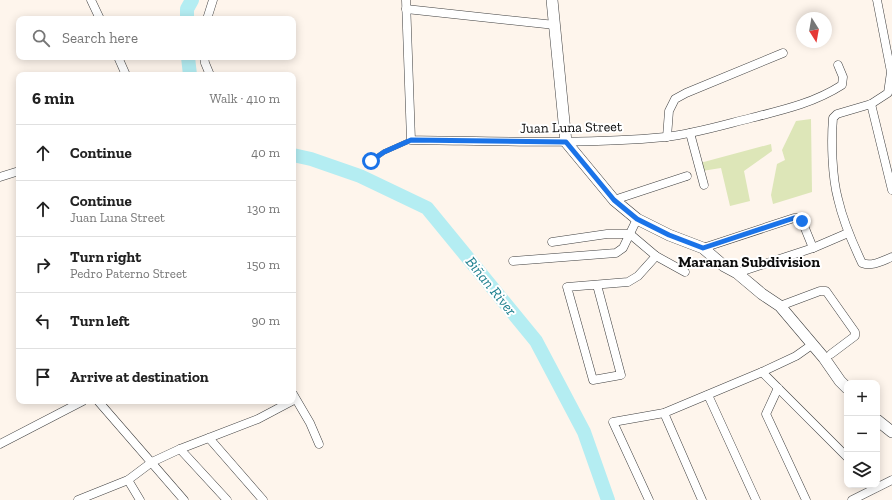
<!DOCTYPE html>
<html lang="en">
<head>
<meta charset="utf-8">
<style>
	:root { --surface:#fff; --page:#f6f6f6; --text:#222; --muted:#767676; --line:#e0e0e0 }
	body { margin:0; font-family:"Zilla Slab",serif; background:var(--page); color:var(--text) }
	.controls { position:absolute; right:12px; bottom:12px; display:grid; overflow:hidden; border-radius:8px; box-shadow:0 2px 10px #0003 }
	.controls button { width:36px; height:36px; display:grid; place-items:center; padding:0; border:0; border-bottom:1px solid var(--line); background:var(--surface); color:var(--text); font:20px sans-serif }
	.compass { position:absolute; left:796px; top:12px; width:36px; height:36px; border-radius:50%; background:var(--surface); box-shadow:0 2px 10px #0003; rotate:169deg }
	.stop { position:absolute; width:12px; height:12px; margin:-9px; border:3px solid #1a73e8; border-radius:50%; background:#fff }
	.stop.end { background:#1a73e8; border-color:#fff; box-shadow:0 1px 4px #0008 }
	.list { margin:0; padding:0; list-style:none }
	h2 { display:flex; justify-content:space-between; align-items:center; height:52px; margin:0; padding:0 16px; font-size:17px }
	h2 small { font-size:13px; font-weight:400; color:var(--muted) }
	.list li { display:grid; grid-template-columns:26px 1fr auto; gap:12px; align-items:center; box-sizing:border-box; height:56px; padding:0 16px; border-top:1px solid var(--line) }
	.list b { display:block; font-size:15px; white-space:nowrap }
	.list p { margin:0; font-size:13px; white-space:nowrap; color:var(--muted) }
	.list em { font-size:13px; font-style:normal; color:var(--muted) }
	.icon { flex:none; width:22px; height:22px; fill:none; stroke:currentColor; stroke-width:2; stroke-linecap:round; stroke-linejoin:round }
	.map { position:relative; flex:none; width:892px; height:500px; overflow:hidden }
	.search { position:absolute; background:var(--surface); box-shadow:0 2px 10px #0003; left:16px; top:16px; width:280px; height:44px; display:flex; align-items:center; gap:10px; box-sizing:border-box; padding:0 14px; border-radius:8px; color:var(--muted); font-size:15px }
	.panel { position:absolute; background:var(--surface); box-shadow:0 2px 10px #0003; left:16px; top:72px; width:280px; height:332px; border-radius:8px }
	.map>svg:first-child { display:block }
</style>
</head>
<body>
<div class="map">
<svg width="892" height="500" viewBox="0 0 892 500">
	<rect width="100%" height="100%" fill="#fef5ec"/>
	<g fill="#dde6b8">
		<polygon points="811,119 812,192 773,204 771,195 777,164 785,160 782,150 796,121"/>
		<polygon points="771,144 772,151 744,171 750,201 730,206 721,168 702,171 700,163"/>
	</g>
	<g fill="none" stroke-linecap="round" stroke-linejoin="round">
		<g stroke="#b4edf2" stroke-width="14">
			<polyline points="187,19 187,9 192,0"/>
			<polyline points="188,57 190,75"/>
			<polyline points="293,155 311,159 360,176 427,208 536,341 584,432 608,500"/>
		</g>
		<g stroke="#3f3f3f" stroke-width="5">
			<polyline id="service" points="371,161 384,152 411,140"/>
		</g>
		<g stroke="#3f3f3f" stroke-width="9">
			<g id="minor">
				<polyline points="91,0 100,19"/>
				<path d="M 406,0 L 411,140 C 496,141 581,145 665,137 C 694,134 723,125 751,118 C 783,110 814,103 842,85 L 843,77 L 838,65"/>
				<path d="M 877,0 L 891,72 L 888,93 L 871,104 L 837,114 L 833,118 C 831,141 832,177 838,199 C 843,221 852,242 862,263 C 872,267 882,261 892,257"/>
				<polyline points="406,9 555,25"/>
				<polyline points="207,19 213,0"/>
				<polyline points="118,57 126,75"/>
				<polyline points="204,57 205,63 210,75"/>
				<polyline points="871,104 892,190"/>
				<polyline points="690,133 704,185"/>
				<polyline points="667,137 669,111 675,99 686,93 783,53"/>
				<polyline points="0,177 19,171"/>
				<polyline points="614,200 687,176"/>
				<polyline points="552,242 607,234 630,234 656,256 685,272"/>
				<polyline points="703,248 794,218 798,218 802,221 813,248"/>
				<polyline points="513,261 616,253 623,248 637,219"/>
				<polyline points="737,273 813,248 848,233"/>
				<polyline points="597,285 621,375 593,380 567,287 628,282 638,276 656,256"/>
				<polyline points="780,306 820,291 826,291 855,332 855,336 831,354"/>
				<polyline points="762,372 847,457"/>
				<polyline points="778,388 766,414 806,500"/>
				<polyline points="293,394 310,423 319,444"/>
				<polyline points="708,395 756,500"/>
				<polyline points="98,401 184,500"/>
				<polyline points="664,413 702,500"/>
				<polyline points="209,438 263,500"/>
				<polyline points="0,444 83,401"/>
				<polyline points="180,449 227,500"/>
				<polyline points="128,480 140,500"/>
				<polyline points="78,500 128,480 152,462 180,449 258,419 292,401"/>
				<polyline points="649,500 613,422 664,413 762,372 796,356 813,344"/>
				<polyline points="852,500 892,480"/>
			</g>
		</g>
		<g stroke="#3f3f3f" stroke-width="12">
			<g id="tertiary">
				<polyline points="552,0 566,142 614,200 637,219 669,235 703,248 724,266 737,273 762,294 780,306 824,358 840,381 847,388"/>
				<polyline points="877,420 892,432"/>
			</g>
		</g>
		<use href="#service" stroke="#fff" stroke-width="4"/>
		<use href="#minor" stroke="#fff" stroke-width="8"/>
		<use href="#tertiary" stroke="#fff" stroke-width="11"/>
	</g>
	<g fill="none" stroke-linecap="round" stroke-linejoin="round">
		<polyline stroke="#1a73e8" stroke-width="5" points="371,161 384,152 411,140 566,142 614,200 637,219 669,235 703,248 794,218 798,218 802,221"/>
	</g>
	<g text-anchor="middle" stroke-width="4" stroke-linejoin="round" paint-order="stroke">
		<g font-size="14" fill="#0c0c0c" stroke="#fff">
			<text transform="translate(571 127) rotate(-1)" y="5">Juan Luna Street</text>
		</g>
		<g font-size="15" font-weight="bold" fill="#0c0c0c" stroke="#fff">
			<text x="749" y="267">Maranan Subdivision</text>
		</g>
		<g font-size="15" font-style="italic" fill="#1d7f8e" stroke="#fff">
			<text transform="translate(491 286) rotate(51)" y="5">Biñan River</text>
		</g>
	</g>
</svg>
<div class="controls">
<button>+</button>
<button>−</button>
<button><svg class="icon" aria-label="layers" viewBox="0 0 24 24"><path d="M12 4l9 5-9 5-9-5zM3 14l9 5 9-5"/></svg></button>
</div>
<svg class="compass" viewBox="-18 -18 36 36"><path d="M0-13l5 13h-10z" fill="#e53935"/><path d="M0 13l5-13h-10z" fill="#767676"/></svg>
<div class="stop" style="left:371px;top:161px"></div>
<div class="stop end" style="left:802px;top:221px"></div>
<div class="search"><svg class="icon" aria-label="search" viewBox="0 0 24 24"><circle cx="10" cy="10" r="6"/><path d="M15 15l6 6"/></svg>Search here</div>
<section class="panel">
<h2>6 min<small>Walk · 410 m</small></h2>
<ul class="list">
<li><svg class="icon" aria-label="ahead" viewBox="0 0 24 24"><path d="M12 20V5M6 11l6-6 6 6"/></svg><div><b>Continue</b></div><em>40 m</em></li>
<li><svg class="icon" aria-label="ahead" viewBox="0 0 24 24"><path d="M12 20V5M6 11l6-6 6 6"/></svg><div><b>Continue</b><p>Juan Luna Street</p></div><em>130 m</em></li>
<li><svg class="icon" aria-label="right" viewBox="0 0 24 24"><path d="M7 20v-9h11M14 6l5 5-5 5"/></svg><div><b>Turn right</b><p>Pedro Paterno Street</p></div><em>150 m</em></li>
<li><svg class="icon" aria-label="left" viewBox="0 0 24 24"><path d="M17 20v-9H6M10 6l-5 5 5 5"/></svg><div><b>Turn left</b></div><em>90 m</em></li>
<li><svg class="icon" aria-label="arrive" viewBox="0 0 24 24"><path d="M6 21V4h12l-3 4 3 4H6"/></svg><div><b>Arrive at destination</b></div></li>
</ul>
</section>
</div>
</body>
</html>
